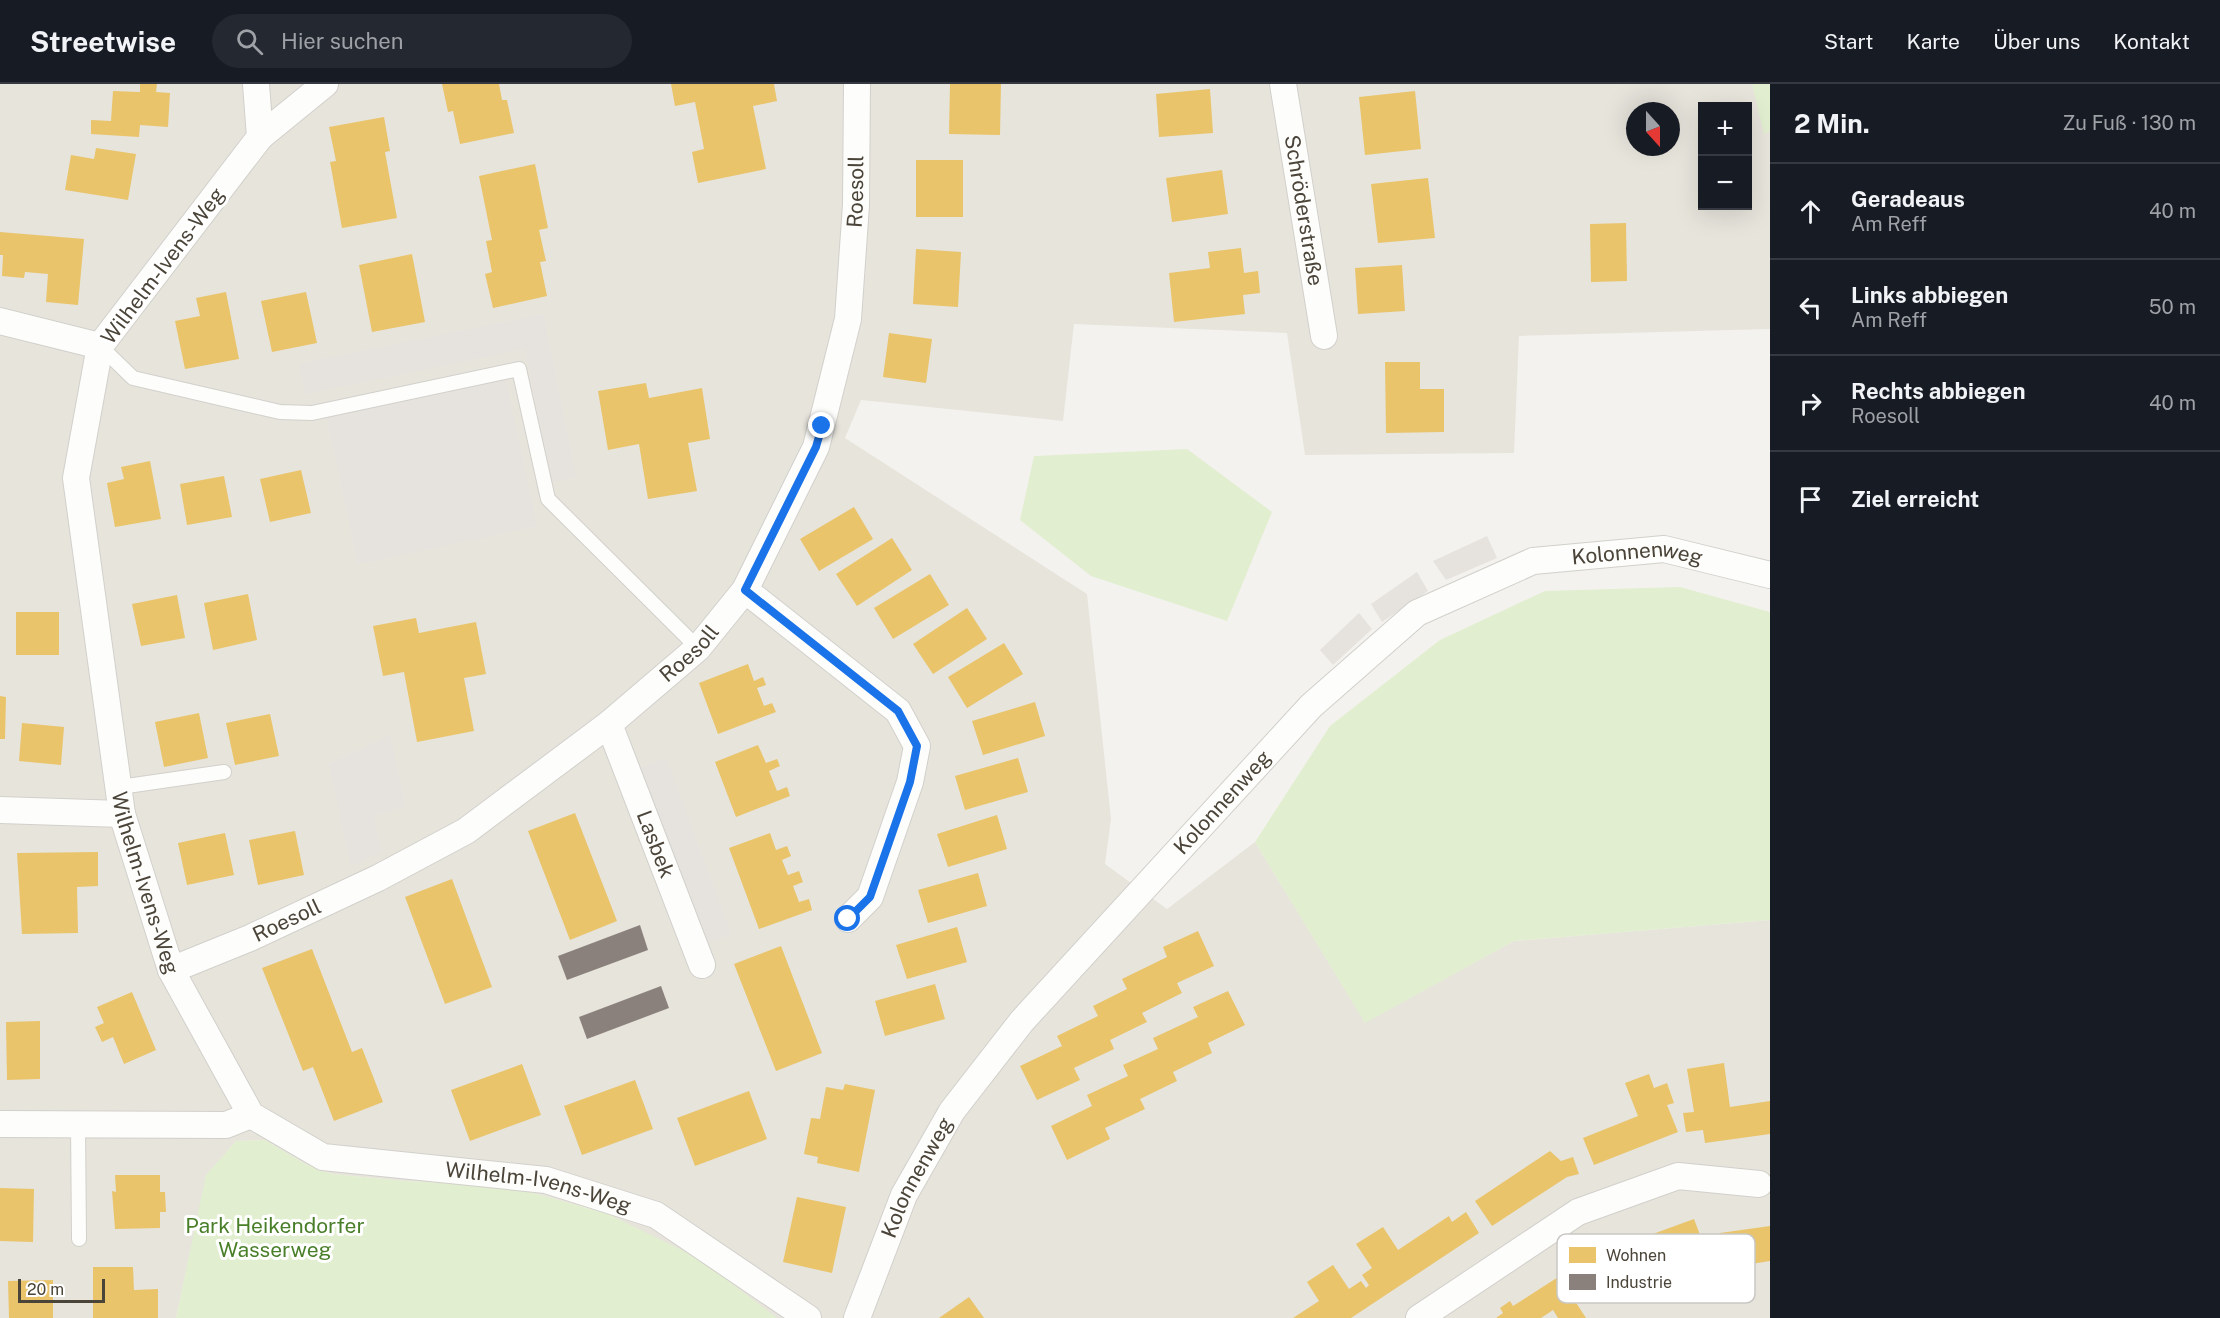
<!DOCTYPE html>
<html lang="de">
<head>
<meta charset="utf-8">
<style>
	:root { --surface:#171b24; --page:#242831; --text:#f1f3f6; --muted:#9ea1a6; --line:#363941 }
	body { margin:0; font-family:"Public Sans",sans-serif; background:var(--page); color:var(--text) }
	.controls { position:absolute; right:18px; top:18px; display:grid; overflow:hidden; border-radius:0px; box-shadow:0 6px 24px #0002 }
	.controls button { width:54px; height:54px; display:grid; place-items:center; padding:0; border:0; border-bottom:2px solid var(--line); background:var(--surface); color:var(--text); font:30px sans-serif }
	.compass { position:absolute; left:1626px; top:18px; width:54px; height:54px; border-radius:50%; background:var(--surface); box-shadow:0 6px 24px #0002; rotate:159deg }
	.scale { position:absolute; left:18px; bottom:15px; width:87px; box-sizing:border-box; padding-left:6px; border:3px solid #4b4439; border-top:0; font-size:16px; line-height:21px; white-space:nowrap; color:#4b4439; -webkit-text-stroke:4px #fff; paint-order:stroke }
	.stop { position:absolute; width:18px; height:18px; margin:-14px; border:4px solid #1a73e8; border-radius:50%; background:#fff }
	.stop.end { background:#1a73e8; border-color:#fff; box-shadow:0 2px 6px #0008 }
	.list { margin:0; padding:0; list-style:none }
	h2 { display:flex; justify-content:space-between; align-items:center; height:78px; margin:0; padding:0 24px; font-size:26px }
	h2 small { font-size:20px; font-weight:400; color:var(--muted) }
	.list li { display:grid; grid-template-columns:39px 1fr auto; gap:18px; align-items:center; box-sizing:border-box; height:96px; padding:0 24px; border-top:2px solid var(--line) }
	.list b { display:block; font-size:22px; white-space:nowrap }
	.list p { margin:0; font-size:20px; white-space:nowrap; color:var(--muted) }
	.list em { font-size:20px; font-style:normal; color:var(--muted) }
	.icon { flex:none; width:33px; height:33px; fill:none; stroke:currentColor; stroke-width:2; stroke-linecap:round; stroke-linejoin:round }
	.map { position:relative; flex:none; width:1770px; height:1234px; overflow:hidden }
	header { display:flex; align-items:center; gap:36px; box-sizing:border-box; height:84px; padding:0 30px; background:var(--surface); border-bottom:2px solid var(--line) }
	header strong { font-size:28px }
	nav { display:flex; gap:33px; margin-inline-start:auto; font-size:21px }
	.search { width:420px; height:54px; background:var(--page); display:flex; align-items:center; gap:15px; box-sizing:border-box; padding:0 21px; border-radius:33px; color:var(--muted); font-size:22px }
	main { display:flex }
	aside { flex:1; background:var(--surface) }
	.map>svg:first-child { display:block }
</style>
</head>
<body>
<header>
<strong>Streetwise</strong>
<div class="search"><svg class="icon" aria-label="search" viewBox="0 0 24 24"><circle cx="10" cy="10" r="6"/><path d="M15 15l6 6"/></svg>Hier suchen</div>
<nav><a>Start</a><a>Karte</a><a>Über uns</a><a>Kontakt</a></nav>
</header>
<main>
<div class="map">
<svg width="1770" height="1234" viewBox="0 0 1770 1234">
	<rect width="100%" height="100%" fill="#f4f2ee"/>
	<path fill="#e7e4dc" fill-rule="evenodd" d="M 0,0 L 1770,0 L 1770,245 L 1519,252 L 1514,369 L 1305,371 L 1287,249 L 1074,240 L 1063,337 L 861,316 L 845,354 L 1087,510 L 1111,735 L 1105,780 L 1167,825 L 1255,758 L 1365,938 L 1514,857 L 1770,836 L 1770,1234 L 775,1234 L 608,1130 L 509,1102 L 405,1097 L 332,1090 L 307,1081 L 265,1056 L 236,1057 L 207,1091 L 176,1234 L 0,1234 ZM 1702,22 L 1748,22 L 1748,122 L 1702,122 ZM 1635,27 L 1671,27 L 1671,63 L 1635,63 Z"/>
	<g fill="#e1eecf">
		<polygon points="1752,0 1770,0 1770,47 1764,50"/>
		<polygon points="1187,365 1272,428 1227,537 1091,492 1020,436 1034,372"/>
		<polygon points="1680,503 1770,528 1770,836 1514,857 1365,939 1255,758 1330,642 1440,556 1545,507"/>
		<polygon points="265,1056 307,1081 332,1090 405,1097 509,1102 608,1130 698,1174 777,1234 176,1234 206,1091 236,1057"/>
	</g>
	<g fill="#e6e3df">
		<polygon points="543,230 576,393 552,398 525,265 305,310 299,280"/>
		<polygon points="504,288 537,442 358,480 325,326"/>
		<polygon points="1487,452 1497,474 1446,496 1433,477"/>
		<polygon points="1417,488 1428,507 1382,538 1371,520"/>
		<polygon points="1359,529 1372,545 1333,581 1320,566"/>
		<polygon points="390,651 405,722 374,731 381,768 351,782 329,680"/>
		<polygon points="666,674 731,850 702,861 636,685"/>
	</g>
	<g fill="#e9c46a">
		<polygon points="140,0 157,0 156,8 170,9 168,43 140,41 139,53 91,50 91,36 111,37 113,7 140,8"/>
		<polygon points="442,0 499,0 502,16 507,16 514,49 460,60 453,27 448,28"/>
		<polygon points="671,0 774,0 777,17 753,22 766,85 698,99 692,68 704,65 695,18 675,22"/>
		<polygon points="950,0 1001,0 1000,51 949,50"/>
		<polygon points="1210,5 1213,49 1159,53 1156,10"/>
		<polygon points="1415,7 1421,65 1365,71 1359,13"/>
		<polygon points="384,33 390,67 385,68 397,134 342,144 330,78 336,77 329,43"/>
		<polygon points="96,64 136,70 128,116 65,106 71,71 94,75"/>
		<rect x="916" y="76" width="47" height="57"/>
		<polygon points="535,80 548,144 539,146 546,177 540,178 547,212 493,224 485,190 492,188 486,157 492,156 479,92"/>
		<polygon points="1222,86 1228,130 1172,138 1166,94"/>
		<polygon points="1428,94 1435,154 1378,159 1371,100"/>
		<polygon points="1626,139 1627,197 1591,198 1590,140"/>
		<polygon points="0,148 84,155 78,221 46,218 48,190 25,188 24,194 2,192 3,171 0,171"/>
		<polygon points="1241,164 1244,189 1258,187 1260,209 1243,211 1245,230 1174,238 1169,189 1210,184 1208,168"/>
		<polygon points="916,165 961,168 958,223 913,220"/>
		<polygon points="412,170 425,238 372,248 359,181"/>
		<polygon points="1402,181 1405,227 1358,230 1355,184"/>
		<polygon points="226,208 239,275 185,285 175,237 200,232 196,214"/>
		<polygon points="306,208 317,259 272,268 261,217"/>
		<polygon points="889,249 932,255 926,299 883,293"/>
		<polygon points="1385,278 1420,278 1420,305 1444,305 1444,348 1386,349"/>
		<polygon points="646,299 649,314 702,304 710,355 688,359 697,407 648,415 639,360 608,366 598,307"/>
		<polygon points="150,377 161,435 115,443 107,399 124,395 121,383"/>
		<polygon points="301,386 311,429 270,438 260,395"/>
		<polygon points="224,392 232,433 187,441 180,400"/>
		<polygon points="854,423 873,455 819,487 800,455"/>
		<polygon points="892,454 912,486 857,522 836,490"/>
		<polygon points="930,490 949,521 893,555 874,524"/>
		<polygon points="248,510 257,556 213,566 204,519"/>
		<polygon points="177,511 185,554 141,562 132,520"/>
		<polygon points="967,524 987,555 933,590 913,560"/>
		<rect x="16" y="528" width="43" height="43"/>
		<polygon points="416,534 419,549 476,538 486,590 464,594 474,647 417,658 404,588 383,592 373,542"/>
		<polygon points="1004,559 1023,590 967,624 948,593"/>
		<polygon points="748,580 754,597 763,593 766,601 757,604 764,622 772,619 776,628 718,650 699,599"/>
		<polygon points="0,612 6,613 5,655 0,655"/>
		<polygon points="1035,618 1045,652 983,671 972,637"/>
		<polygon points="199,629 208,674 164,683 155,638"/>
		<polygon points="270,630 279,672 235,681 226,639"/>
		<polygon points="22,639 64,643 61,681 19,677"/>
		<polygon points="758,661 766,679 777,675 780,682 769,687 777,707 787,703 790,712 736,733 715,678"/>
		<polygon points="1018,674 1028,708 965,726 955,692"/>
		<polygon points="575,729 617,837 570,856 528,747"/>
		<polygon points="997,731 1007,765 948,783 937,750"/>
		<polygon points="295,747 304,791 258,801 249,756"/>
		<polygon points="225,749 234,791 187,801 178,759"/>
		<polygon points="770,749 776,766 787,762 791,772 782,776 788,791 799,787 803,798 793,802 799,818 809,815 812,826 759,845 729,764"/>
		<polygon points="98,768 98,802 77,803 78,849 22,850 17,769"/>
		<polygon points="978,789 987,822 928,839 918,806"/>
		<polygon points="452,795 492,903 445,920 405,813"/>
		<polygon points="957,843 967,878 907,895 896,861"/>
		<polygon points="1198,847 1214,882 1177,899 1182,909 1142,929 1147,938 1110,956 1114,965 1074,984 1080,996 1037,1016 1020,982 1062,962 1057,952 1098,932 1093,922 1127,905 1122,895 1167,873 1163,863"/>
		<polygon points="781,862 822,969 776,987 734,880"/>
		<polygon points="312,865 352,968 362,964 383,1018 334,1037 313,983 303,987 262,884"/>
		<polygon points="935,900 945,935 885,952 875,917"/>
		<polygon points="1228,907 1245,941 1208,959 1212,969 1173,988 1177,997 1140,1015 1145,1025 1105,1044 1110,1055 1067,1076 1051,1042 1092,1022 1087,1011 1128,992 1123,981 1158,965 1153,954 1198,933 1193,923"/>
		<polygon points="132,908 156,966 124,980 113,953 102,958 95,943 104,939 97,923"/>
		<polygon points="40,937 40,995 7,996 6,938"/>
		<polygon points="1724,979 1730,1023 1770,1017 1770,1050 1705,1059 1703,1046 1686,1048 1683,1029 1694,1028 1687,985"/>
		<polygon points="522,980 541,1031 470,1057 451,1006"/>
		<polygon points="1649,990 1654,1004 1667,999 1674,1019 1667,1021 1678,1048 1594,1081 1583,1054 1638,1032 1625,999"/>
		<polygon points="635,996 653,1045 582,1071 564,1022"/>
		<polygon points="845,1000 875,1006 859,1088 817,1079 818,1073 804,1070 811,1034 820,1035 826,1003 843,1006"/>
		<polygon points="749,1007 767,1055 695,1082 677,1034"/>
		<polygon points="1550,1067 1561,1077 1573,1073 1579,1090 1567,1093 1492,1142 1475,1117"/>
		<polygon points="115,1091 160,1091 160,1108 165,1108 166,1128 160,1128 160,1144 115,1145 112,1107 116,1108"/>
		<polygon points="0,1104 34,1105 33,1158 0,1157"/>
		<polygon points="797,1113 846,1123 832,1189 783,1178"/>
		<polygon points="1466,1128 1479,1149 1351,1234 1293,1234 1319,1217 1307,1198 1333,1181 1349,1205 1361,1197 1366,1204 1369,1201 1362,1191 1372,1184 1356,1160 1383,1143 1398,1166 1449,1132 1452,1138"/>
		<polygon points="1694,1135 1705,1164 1650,1184 1658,1206 1639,1213 1632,1192 1609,1200 1598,1170"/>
		<polygon points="1770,1142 1770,1177 1725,1184 1720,1149"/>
		<polygon points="93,1183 133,1183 134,1206 158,1205 158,1234 93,1234"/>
		<polygon points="1566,1188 1580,1210 1573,1214 1586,1234 1558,1234 1553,1226 1541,1234 1496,1234 1503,1229 1500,1224 1510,1217 1513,1222"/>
		<polygon points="53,1196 53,1234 9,1234 8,1197"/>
		<polygon points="969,1213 984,1234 939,1234"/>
	</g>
	<g fill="#8a817c">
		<polygon points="640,841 648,866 567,896 558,872"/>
		<polygon points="661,902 669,924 587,955 579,933"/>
	</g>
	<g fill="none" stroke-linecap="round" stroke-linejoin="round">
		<g stroke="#d2d0cb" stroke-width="16">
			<g id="lane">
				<polyline points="100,262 133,294 280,328 312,329 519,285 548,415 698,564"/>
				<polyline points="120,703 224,688"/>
				<polyline points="78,1040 79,1155"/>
			</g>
		</g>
		<g stroke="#d2d0cb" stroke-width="28">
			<g id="street">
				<path id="s1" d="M 256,0 L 260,53 L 100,262 L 76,394 L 122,730 L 171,886 L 251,1031 L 323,1073 L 546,1096 L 656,1131 L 808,1234"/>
				<path id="s2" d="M 1283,0 L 1324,252"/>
				<polyline points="260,53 325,0"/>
				<polyline points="0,237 100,262"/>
				<polyline points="745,506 898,627 917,662 910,698 870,813 848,835"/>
				<path id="s3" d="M 609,640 L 702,881"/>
				<polyline points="0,726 122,730"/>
				<path id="s4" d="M 171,886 L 250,854 L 378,794 L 466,747 L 609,640 L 698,564 L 745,506 L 816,363 L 848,235 L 856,121 L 857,0"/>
				<polyline points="0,1040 226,1041 251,1031"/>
				<path id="s5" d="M 857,1234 L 904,1111 L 952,1027 L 1022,937 L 1311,622 L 1417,529 L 1533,477 L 1664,465 L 1770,491"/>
				<polyline points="1419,1234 1578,1128 1678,1092 1759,1100"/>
			</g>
		</g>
		<use href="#lane" stroke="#fdfdfc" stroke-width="14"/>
		<use href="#street" stroke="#fdfdfc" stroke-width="26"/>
	</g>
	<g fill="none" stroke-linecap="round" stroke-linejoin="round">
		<polyline stroke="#1a73e8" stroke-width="8" points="822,342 816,363 745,506 898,627 917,662 910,698 870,813 848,835"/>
	</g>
	<g text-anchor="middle" stroke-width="6" stroke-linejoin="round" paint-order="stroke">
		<g font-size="21" fill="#4b4439" stroke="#fff">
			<text dy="7" stroke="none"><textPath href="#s4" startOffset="1116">Roesoll</textPath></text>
			<text dy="7" stroke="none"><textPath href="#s2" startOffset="128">Schröderstraße</textPath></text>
			<text transform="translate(163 182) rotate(-53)" y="7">Wilhelm-Ivens-Weg</text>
			<text dy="7" stroke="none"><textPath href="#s5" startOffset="1143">Kolonnenweg</textPath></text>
			<text dy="7" stroke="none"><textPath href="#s4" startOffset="612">Roesoll</textPath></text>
			<text dy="7" stroke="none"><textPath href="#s5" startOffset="639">Kolonnenweg</textPath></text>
			<text dy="7" stroke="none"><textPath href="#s3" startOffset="129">Lasbek</textPath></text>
			<text dy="7" stroke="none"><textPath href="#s1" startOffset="862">Wilhelm-Ivens-Weg</textPath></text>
			<text dy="7" stroke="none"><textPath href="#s4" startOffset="126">Roesoll</textPath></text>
			<text dy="7" stroke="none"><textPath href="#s5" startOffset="153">Kolonnenweg</textPath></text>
			<text dy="7" stroke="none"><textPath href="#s1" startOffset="1420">Wilhelm-Ivens-Weg</textPath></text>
		</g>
		<g font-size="21" fill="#4a7f2a" stroke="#fff">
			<text x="275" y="1149">Park Heikendorfer<tspan x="275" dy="24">Wasserweg</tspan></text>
		</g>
	</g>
	<rect x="1557" y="1150" width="198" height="69" rx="9" fill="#fff" stroke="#c9c7c4" stroke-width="1.5"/>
	<rect x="1569" y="1163" width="27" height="16" fill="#e9c46a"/>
	<rect x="1569" y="1190" width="27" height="16" fill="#8a817c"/>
	<g font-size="16" fill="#4b4439">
		<text x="1606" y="1177">Wohnen</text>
		<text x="1606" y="1204">Industrie</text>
	</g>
</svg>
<div class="controls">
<button>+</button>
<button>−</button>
</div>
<svg class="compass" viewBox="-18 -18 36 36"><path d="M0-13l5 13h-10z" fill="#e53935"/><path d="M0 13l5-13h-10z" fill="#9ea1a6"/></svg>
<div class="scale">20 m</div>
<div class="stop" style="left:848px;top:835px"></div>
<div class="stop end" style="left:822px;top:342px"></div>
</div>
<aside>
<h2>2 Min.<small>Zu Fuß · 130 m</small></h2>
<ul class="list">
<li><svg class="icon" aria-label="ahead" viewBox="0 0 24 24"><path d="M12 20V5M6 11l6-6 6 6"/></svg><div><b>Geradeaus</b><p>Am Reff</p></div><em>40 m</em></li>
<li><svg class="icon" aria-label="left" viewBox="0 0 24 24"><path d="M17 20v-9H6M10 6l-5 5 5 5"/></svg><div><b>Links abbiegen</b><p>Am Reff</p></div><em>50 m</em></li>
<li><svg class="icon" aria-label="right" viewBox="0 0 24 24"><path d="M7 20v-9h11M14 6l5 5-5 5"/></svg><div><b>Rechts abbiegen</b><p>Roesoll</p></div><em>40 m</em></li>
<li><svg class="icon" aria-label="arrive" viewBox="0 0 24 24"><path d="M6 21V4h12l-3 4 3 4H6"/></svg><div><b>Ziel erreicht</b></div></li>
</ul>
</aside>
</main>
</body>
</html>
